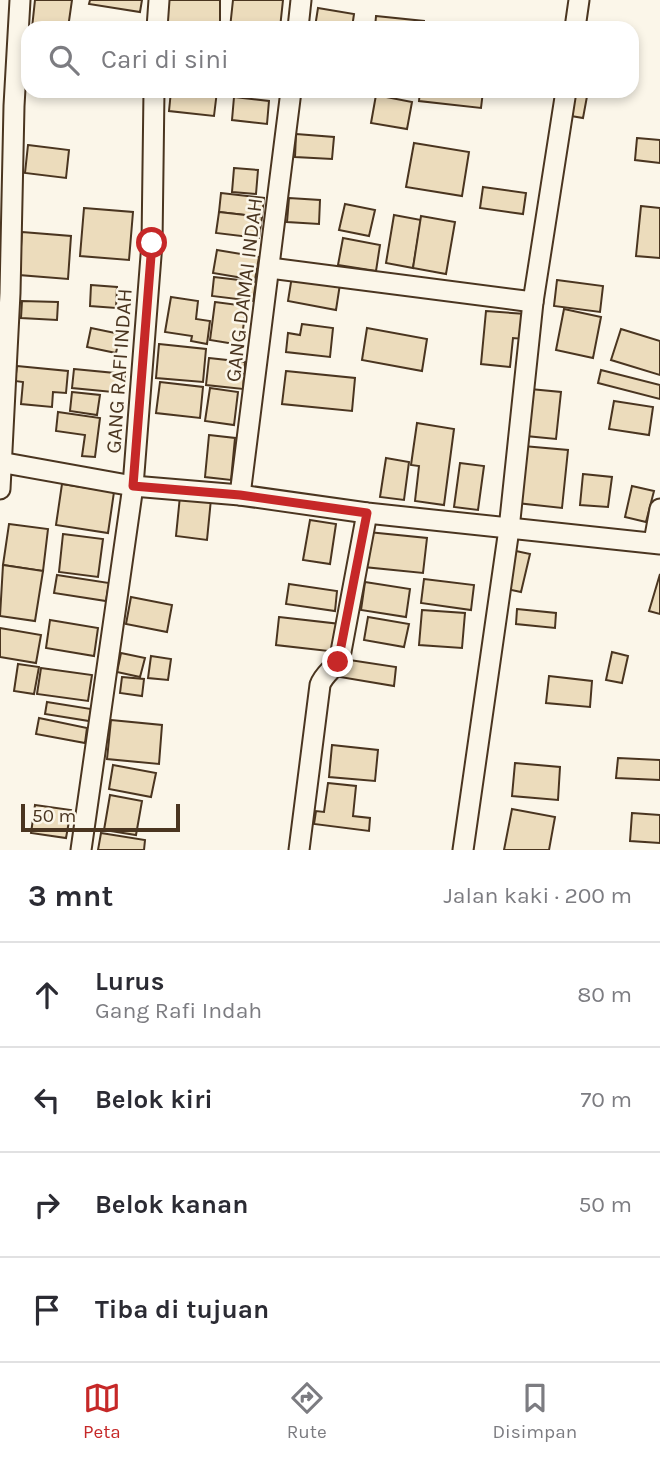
<!DOCTYPE html>
<html lang="id">
<head>
<meta charset="utf-8">
<style>
	:root { --surface:#fff; --page:#f2f2f3; --text:#2b2b33; --muted:#7c7c81; --line:#e1e1e2; --accent:#c62828 }
	body { margin:0; font-family:Karla,sans-serif; background:var(--page); color:var(--text) }
	.scale { position:absolute; left:21px; bottom:18px; width:159px; box-sizing:border-box; padding-left:7px; border:4px solid #4a3520; border-top:0; font-size:19px; line-height:24px; white-space:nowrap; color:#4a3520; -webkit-text-stroke:5px #fbf6e9; paint-order:stroke }
	.stop { position:absolute; width:21px; height:21px; margin:-16px; border:5px solid #c62828; border-radius:50%; background:#fff }
	.stop.end { background:#c62828; border-color:#fff; box-shadow:0 2px 7px #0008 }
	.list { margin:0; padding:0; list-style:none }
	h2 { display:flex; justify-content:space-between; align-items:center; height:91px; margin:0; padding:0 28px; font-size:30px }
	h2 small { font-size:23px; font-weight:400; color:var(--muted) }
	.list li { display:grid; grid-template-columns:46px 1fr auto; gap:21px; align-items:center; box-sizing:border-box; height:105px; padding:0 28px; border-top:2px solid var(--line) }
	.list b { display:block; font-size:26px; white-space:nowrap }
	.list p { margin:0; font-size:23px; white-space:nowrap; color:var(--muted) }
	.list em { font-size:23px; font-style:normal; color:var(--muted) }
	.icon { flex:none; width:38px; height:38px; fill:none; stroke:currentColor; stroke-width:2; stroke-linecap:round; stroke-linejoin:round }
	.map { position:relative; flex:none; width:660px; height:850px; overflow:hidden }
	.search { position:absolute; background:var(--surface); box-shadow:0 4px 10px #0003; left:21px; right:21px; top:21px; height:77px; display:flex; align-items:center; gap:18px; box-sizing:border-box; padding:0 24px; border-radius:21px; color:var(--muted); font-size:26px }
	.sheet { height:511px; background:var(--surface) }
	nav { display:flex; justify-content:space-around; align-items:center; box-sizing:border-box; height:98px; border-top:2px solid var(--line); background:var(--surface); font-size:19px; color:var(--muted) }
	nav a { display:grid; justify-items:center; gap:4px }
	nav .on { color:var(--accent) }
	.map>svg:first-child { display:block }
</style>
</head>
<body>
<div class="map">
<svg width="660" height="850" viewBox="0 0 660 850">
	<rect width="100%" height="100%" fill="#fbf6e9"/>
	<g fill="#ecdcbc" stroke="#4a3520" stroke-width="2">
		<polygon points="35,0 72,0 68,28 32,28"/>
		<polygon points="90,0 142,0 140,12 89,4"/>
		<polygon points="168,0 220,0 220,24 168,23"/>
		<polygon points="233,0 283,0 280,28 230,28"/>
		<polygon points="318,8 354,14 352,28 315,27"/>
		<polygon points="376,16 424,21 424,28 375,28"/>
		<rect x="43" y="91" width="33" height="5"/>
		<polygon points="171,91 217,91 214,116 169,111"/>
		<polygon points="420,91 483,91 481,108 419,101"/>
		<polygon points="569,91 588,91 583,118 565,115"/>
		<polygon points="376,95 412,102 407,129 371,123"/>
		<polygon points="234,97 269,101 267,124 232,120"/>
		<polygon points="296,134 334,137 332,159 295,157"/>
		<polygon points="637,138 660,140 660,163 635,160"/>
		<polygon points="414,143 469,152 462,196 406,187"/>
		<polygon points="28,145 69,150 66,178 25,173"/>
		<polygon points="234,168 258,170 256,194 232,192"/>
		<polygon points="483,187 526,193 523,214 480,208"/>
		<polygon points="221,193 264,198 262,217 219,212"/>
		<polygon points="289,198 320,200 319,224 287,222"/>
		<polygon points="345,204 375,210 369,236 339,230"/>
		<polygon points="641,206 660,208 660,258 636,256"/>
		<polygon points="84,208 133,212 129,260 80,256"/>
		<polygon points="219,212 262,217 259,238 216,233"/>
		<polygon points="394,215 421,220 413,268 386,263"/>
		<polygon points="421,216 455,222 446,274 413,268"/>
		<polygon points="22,232 71,236 68,279 19,275"/>
		<polygon points="343,238 380,245 376,271 338,265"/>
		<polygon points="217,250 259,257 255,280 213,273"/>
		<polygon points="292,276 340,284 336,310 288,301"/>
		<polygon points="214,277 256,282 253,301 212,296"/>
		<polygon points="557,280 603,286 600,312 554,306"/>
		<polygon points="91,285 117,287 116,308 90,306"/>
		<polygon points="171,297 198,301 196,319 210,321 207,344 191,341 192,336 165,332"/>
		<polygon points="22,301 58,302 57,320 21,318"/>
		<polygon points="215,302 246,306 241,345 210,340"/>
		<polygon points="564,309 601,317 593,358 556,350"/>
		<polygon points="486,311 526,314 524,339 513,338 510,367 481,364"/>
		<polygon points="302,324 333,328 330,357 286,352 288,333 300,335"/>
		<polygon points="91,328 120,334 116,353 87,347"/>
		<polygon points="367,328 427,339 422,371 362,360"/>
		<polygon points="621,329 660,341 660,375 611,360"/>
		<polygon points="159,344 206,349 203,382 156,378"/>
		<polygon points="209,358 245,362 243,389 206,385"/>
		<polygon points="17,366 68,371 66,393 53,392 52,407 21,404 23,382 15,381"/>
		<polygon points="74,369 125,374 123,393 72,388"/>
		<polygon points="601,370 660,385 660,399 598,383"/>
		<polygon points="286,371 355,378 352,411 282,404"/>
		<polygon points="160,382 203,387 200,418 156,413"/>
		<polygon points="210,388 238,392 234,425 205,421"/>
		<polygon points="530,389 561,392 556,439 526,436"/>
		<polygon points="72,392 100,395 97,415 70,411"/>
		<polygon points="614,401 653,407 649,435 609,429"/>
		<polygon points="58,412 100,418 95,457 82,456 85,435 56,431"/>
		<polygon points="417,423 454,429 444,505 415,501 419,466 411,465"/>
		<polygon points="209,435 235,438 231,480 205,477"/>
		<polygon points="523,446 568,450 562,508 517,503"/>
		<polygon points="386,458 409,462 404,500 380,497"/>
		<polygon points="460,463 484,466 478,510 454,507"/>
		<polygon points="583,474 612,477 608,507 580,505"/>
		<polygon points="62,484 114,492 108,533 56,525"/>
		<polygon points="632,486 654,491 646,522 625,517"/>
		<polygon points="180,496 211,499 207,540 176,536"/>
		<polygon points="310,520 336,524 330,564 303,560"/>
		<polygon points="9,524 48,529 43,571 3,565"/>
		<polygon points="368,532 427,538 423,573 364,567"/>
		<polygon points="63,534 103,539 98,577 59,572"/>
		<polygon points="516,551 530,554 521,592 507,589"/>
		<polygon points="3,565 43,571 35,621 0,616"/>
		<polygon points="660,574 660,614 649,611"/>
		<polygon points="57,575 109,583 106,601 54,593"/>
		<polygon points="424,579 474,585 471,610 421,603"/>
		<polygon points="365,582 410,589 406,617 361,610"/>
		<polygon points="289,584 337,591 335,611 286,604"/>
		<polygon points="131,597 172,605 167,632 126,624"/>
		<polygon points="517,609 556,613 555,628 516,624"/>
		<polygon points="422,610 465,613 462,648 419,645"/>
		<polygon points="279,617 340,624 337,652 276,645"/>
		<polygon points="368,617 409,624 404,647 364,640"/>
		<polygon points="50,620 98,628 94,656 46,648"/>
		<polygon points="0,628 41,635 36,663 0,657"/>
		<polygon points="612,652 628,656 622,683 606,680"/>
		<polygon points="121,653 145,658 140,677 117,672"/>
		<polygon points="151,656 171,659 168,680 148,678"/>
		<polygon points="343,659 396,667 394,686 340,677"/>
		<polygon points="18,664 39,667 34,694 14,691"/>
		<polygon points="41,668 92,675 88,701 37,694"/>
		<polygon points="549,676 592,681 590,707 546,703"/>
		<polygon points="122,677 144,679 142,696 120,693"/>
		<polygon points="47,702 91,709 89,721 45,714"/>
		<polygon points="39,718 87,728 85,743 36,734"/>
		<polygon points="111,720 162,725 159,764 107,759"/>
		<polygon points="332,745 378,750 375,781 329,777"/>
		<polygon points="618,758 660,760 660,780 616,778"/>
		<polygon points="515,763 560,767 558,800 512,796"/>
		<polygon points="113,765 156,773 151,797 109,789"/>
		<polygon points="328,783 356,786 353,816 370,818 369,831 314,824 316,811 324,812"/>
		<polygon points="110,795 142,801 136,835 104,830"/>
		<polygon points="35,805 71,810 66,838 31,833"/>
		<polygon points="512,809 555,817 549,850 504,850"/>
		<polygon points="632,813 660,815 660,843 630,841"/>
		<polygon points="101,833 145,840 144,850 98,850"/>
	</g>
	<g fill="none" stroke-linecap="round" stroke-linejoin="round">
		<g stroke="#4a3520" stroke-width="23">
			<g id="street">
				<polyline points="157,28 159,0"/>
				<polyline points="298,28 301,0"/>
				<polyline points="575,28 579,0"/>
				<polyline points="270,268 533,302"/>
				<polyline points="0,462 133,486 240,495 367,513 660,544"/>
				<polyline points="0,489 10,293 14,106 20,0"/>
				<polyline points="240,495 291,91"/>
				<polyline points="654,542 660,509"/>
				<polyline points="81,850 133,486 152,243 154,91"/>
				<path d="M 299,850 L 320,685 C 324,673 336,668 340,657 L 367,513"/>
				<polyline points="463,850 509,529 533,302 566,91"/>
			</g>
		</g>
		<use href="#street" stroke="#fbf6e9" stroke-width="19"/>
	</g>
	<g fill="none" stroke-linecap="round" stroke-linejoin="round">
		<polyline stroke="#c62828" stroke-width="9" points="152,243 133,486 240,495 367,513 338,662"/>
	</g>
	<g text-anchor="middle" stroke-width="5" stroke-linejoin="round" paint-order="stroke">
		<g font-size="21" fill="#4a3520" stroke="#fbf6e9">
			<text transform="translate(244 290) rotate(-83)" y="7">GANG DAMAI INDAH</text>
			<text transform="translate(119 371) rotate(-86)" y="7">GANG RAFI INDAH</text>
		</g>
	</g>
</svg>
<div class="scale">50 m</div>
<div class="stop" style="left:152px;top:243px"></div>
<div class="stop end" style="left:338px;top:662px"></div>
<div class="search"><svg class="icon" aria-label="search" viewBox="0 0 24 24"><circle cx="10" cy="10" r="6"/><path d="M15 15l6 6"/></svg>Cari di sini</div>
</div>
<section class="sheet">
<h2>3 mnt<small>Jalan kaki · 200 m</small></h2>
<ul class="list">
<li><svg class="icon" aria-label="ahead" viewBox="0 0 24 24"><path d="M12 20V5M6 11l6-6 6 6"/></svg><div><b>Lurus</b><p>Gang Rafi Indah</p></div><em>80 m</em></li>
<li><svg class="icon" aria-label="left" viewBox="0 0 24 24"><path d="M17 20v-9H6M10 6l-5 5 5 5"/></svg><div><b>Belok kiri</b></div><em>70 m</em></li>
<li><svg class="icon" aria-label="right" viewBox="0 0 24 24"><path d="M7 20v-9h11M14 6l5 5-5 5"/></svg><div><b>Belok kanan</b></div><em>50 m</em></li>
<li><svg class="icon" aria-label="arrive" viewBox="0 0 24 24"><path d="M6 21V4h12l-3 4 3 4H6"/></svg><div><b>Tiba di tujuan</b></div></li>
</ul>
</section>
<nav>
<a class="on"><svg class="icon" aria-label="map" viewBox="0 0 24 24"><path d="M3 6l6-2 6 2 6-2v14l-6 2-6-2-6 2zM9 4v14M15 6v14"/></svg>Peta</a>
<a><svg class="icon" aria-label="directions" viewBox="0 0 24 24"><path d="M12 3l9 9-9 9-9-9zM9 14v-3h6M13 9l2 2-2 2"/></svg>Rute</a>
<a><svg class="icon" aria-label="saved" viewBox="0 0 24 24"><path d="M7 4h10v16l-5-4-5 4z"/></svg>Disimpan</a>
</nav>
</body>
</html>
